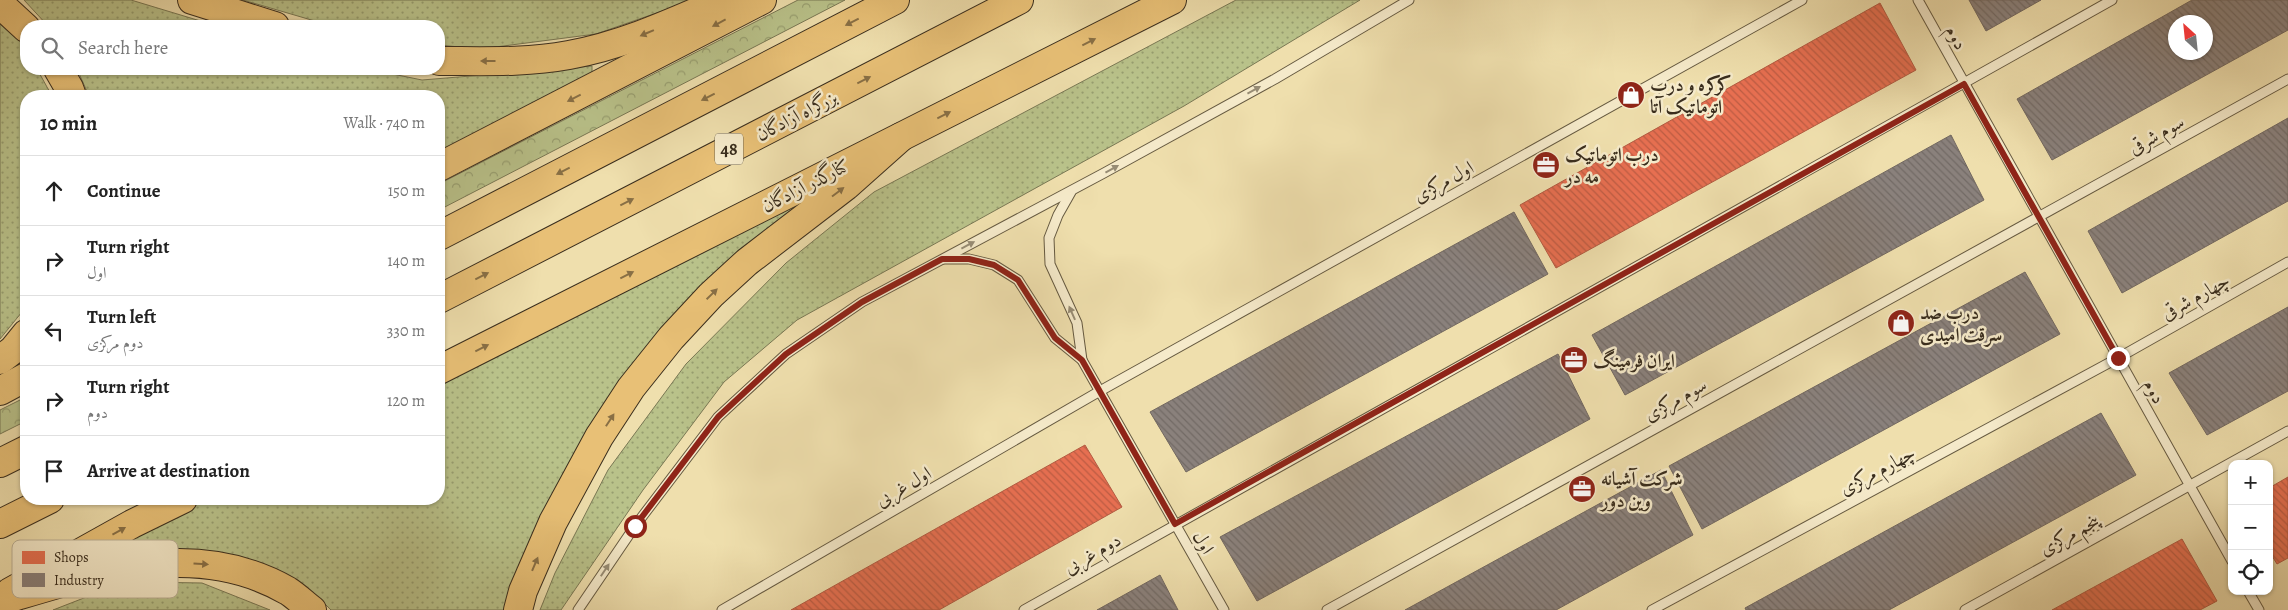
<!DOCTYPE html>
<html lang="en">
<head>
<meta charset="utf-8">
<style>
	:root { --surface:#fff; --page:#f6f6f6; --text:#222; --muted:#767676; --line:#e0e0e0 }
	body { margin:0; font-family:Alegreya,Amiri,serif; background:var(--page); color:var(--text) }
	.controls { position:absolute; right:15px; bottom:15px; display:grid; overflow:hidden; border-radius:10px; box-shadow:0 1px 4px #0004 }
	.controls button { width:45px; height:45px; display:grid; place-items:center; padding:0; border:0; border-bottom:1px solid var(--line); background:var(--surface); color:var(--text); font:25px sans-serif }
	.compass { position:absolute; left:2168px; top:15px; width:45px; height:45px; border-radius:50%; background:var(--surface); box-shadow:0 1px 4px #0004; rotate:333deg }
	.stop { position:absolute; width:15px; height:15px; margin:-11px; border:4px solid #8f2418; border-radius:50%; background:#fff }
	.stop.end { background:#8f2418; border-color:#fff; box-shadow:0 1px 5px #0008 }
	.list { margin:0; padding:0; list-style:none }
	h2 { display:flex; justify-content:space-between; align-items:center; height:65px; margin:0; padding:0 20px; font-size:21px }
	h2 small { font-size:16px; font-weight:400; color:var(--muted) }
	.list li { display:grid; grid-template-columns:32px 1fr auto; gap:15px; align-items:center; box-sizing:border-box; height:70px; padding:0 20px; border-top:1px solid var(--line) }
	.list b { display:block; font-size:19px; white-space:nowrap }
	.list p { margin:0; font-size:16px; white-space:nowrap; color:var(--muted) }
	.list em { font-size:16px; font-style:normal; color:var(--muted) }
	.icon { flex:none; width:28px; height:28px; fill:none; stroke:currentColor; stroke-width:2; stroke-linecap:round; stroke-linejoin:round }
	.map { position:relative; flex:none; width:2288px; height:610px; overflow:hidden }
	.search { position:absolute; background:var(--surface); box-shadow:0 1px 4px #0004; left:20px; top:20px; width:425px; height:55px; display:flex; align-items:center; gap:12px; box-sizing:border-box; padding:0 18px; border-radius:20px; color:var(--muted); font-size:19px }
	.panel { position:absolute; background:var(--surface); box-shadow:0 1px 4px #0004; left:20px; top:90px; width:425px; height:415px; border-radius:20px }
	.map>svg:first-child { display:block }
</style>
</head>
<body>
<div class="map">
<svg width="2288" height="610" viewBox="0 0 2288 610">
	<defs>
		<pattern id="grass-dots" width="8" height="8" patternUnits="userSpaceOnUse" patternTransform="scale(1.25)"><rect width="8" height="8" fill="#b9c28a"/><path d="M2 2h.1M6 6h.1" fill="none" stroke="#979e70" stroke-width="1.8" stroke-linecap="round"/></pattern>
		<pattern id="forest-crowns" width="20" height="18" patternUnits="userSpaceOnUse" patternTransform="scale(1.25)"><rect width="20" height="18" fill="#b9c28a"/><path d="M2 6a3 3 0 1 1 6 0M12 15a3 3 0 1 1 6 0" fill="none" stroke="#979e70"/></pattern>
		<pattern id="shops-back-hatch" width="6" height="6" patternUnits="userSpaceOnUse" patternTransform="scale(1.25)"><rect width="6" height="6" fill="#e76f51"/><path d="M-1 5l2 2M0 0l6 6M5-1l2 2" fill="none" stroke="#bc5c43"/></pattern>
		<pattern id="industry-back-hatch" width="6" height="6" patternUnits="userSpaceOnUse" patternTransform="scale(1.25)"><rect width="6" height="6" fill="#8a817c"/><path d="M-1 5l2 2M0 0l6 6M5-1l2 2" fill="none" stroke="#726a65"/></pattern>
	</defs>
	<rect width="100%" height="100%" fill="#efdfad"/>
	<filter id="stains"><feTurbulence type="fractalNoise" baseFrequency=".004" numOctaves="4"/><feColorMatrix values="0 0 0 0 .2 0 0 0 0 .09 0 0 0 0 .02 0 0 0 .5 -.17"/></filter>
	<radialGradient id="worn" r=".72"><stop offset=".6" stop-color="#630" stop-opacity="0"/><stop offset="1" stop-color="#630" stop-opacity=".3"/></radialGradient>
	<g fill="url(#grass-dots)" stroke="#797854">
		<polygon points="24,0 131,0 217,26 48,26"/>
		<polygon points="243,0 694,0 596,34 480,49 439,45 439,26 332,26"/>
		<polygon points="1236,0 1360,0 1184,106 797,320 724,382 643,490 561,610 540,610 555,573 608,470 686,364 786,263 874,192"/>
		<polygon points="0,23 24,44 26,49 26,69 37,69 52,96 26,96 26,307 0,339"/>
		<polygon points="592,66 592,74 439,153 439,96 89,96 77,69 368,69 422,80"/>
		<polygon points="840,177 697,292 506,610 331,610 323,602 284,576 62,572 207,499 439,499 439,382"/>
		<polygon points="142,582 202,583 270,610 53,610 89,596"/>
	</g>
	<g fill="url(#forest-crowns)" stroke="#797854">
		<polygon points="798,0 845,0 439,210 439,184"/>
		<polygon points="26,397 26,421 0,434 0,410"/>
	</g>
	<g fill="url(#shops-back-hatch)" stroke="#b35b41">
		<polygon points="1880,3 1916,70 1556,268 1520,205"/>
		<polygon points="1085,445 1122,507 939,610 791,610"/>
		<polygon points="2288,477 2288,558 2277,564 2269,551 2269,488"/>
		<polygon points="2182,539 2217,601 2200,610 2052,610"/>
	</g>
	<g fill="url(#industry-back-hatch)" stroke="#726860" fill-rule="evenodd">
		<polygon points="1969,0 2041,0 1986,31"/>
		<path d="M 2192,0 L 2288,0 L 2288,30 L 2052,160 L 2017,99 ZM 2176,22 L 2206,22 L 2206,52 L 2176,52 Z"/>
		<polygon points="2288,118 2288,201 2122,293 2088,231"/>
		<polygon points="1951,135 1984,200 1625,395 1592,335"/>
		<polygon points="1514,212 1548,274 1186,472 1150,412"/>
		<polygon points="2025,272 2060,334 1702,529 1669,466"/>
		<polygon points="2288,307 2288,391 2207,435 2169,373"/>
		<polygon points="1558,354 1590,419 1257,601 1220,537"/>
		<polygon points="2101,413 2136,475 1889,610 1746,610 1745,608"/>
		<polygon points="1661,470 1693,535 1556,610 1405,610"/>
		<polygon points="1160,575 1178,610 1097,610"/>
	</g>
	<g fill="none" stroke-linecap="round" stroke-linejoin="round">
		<g stroke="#665a41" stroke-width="11">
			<g id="lane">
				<polyline points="1918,0 2232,561"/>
				<polyline points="1071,192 1058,215 1049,238 1050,264 1077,323 1082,360"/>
				<polyline points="944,259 969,259 994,265 1018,280 1055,338 1082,360 1224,610"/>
				<polyline points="2248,591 2259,610"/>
				<polyline points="578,610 635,526 718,417 786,354 862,302 1104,173 1275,79 1409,0"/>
				<polyline points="722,610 1100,391 1802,0"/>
				<polyline points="1024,610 2112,0"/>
				<polyline points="1327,610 2288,79"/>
				<polyline points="1652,610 2118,358 2288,262"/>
				<polyline points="1965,610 2288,431"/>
			</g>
		</g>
		<g stroke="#392d1d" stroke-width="30">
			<g id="primary">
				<polyline points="439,167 762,0"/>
				<polyline points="439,370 1172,0"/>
				<polyline points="0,391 26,377"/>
				<polyline points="10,592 132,524 183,499"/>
			</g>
		</g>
		<g stroke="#392d1d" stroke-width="30">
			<g id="highway">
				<polyline points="192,0 275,26"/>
				<polyline points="0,4 26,28"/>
				<path d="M 439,61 C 482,61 526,63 569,55 C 624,45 673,22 724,0"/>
				<polyline points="58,69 69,88 72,96"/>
				<polyline points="439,236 895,0"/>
				<polyline points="439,299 1019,0"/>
				<polyline points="0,360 13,350 26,334"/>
				<polyline points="0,463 26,450"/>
				<polyline points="0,524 50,499"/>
				<path d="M 0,601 C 95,573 194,537 288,591 C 296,596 304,604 312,610"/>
				<polyline points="518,610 523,591 553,522 599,437 631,388 671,338 711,295 747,262 846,186 901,137"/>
			</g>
		</g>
		<use href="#lane" stroke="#f5eaca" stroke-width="9"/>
		<use href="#primary" stroke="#e8c076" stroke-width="28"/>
		<use href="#highway" stroke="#e8c076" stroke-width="28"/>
	</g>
	<defs><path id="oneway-solid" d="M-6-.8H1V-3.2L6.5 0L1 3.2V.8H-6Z" transform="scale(1.25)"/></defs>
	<g fill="#886f45">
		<use href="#oneway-solid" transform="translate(852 22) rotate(153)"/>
		<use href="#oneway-solid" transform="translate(719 23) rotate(152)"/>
		<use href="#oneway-solid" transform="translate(647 33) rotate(157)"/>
		<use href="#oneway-solid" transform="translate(1089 42) rotate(-27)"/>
		<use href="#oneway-solid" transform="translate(488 61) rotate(-180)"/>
		<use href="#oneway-solid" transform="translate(864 80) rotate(-27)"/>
		<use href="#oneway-solid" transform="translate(708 97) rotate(153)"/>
		<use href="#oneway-solid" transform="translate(574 98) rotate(153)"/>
		<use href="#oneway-solid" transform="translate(944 115) rotate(-27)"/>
		<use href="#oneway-solid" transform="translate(563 171) rotate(153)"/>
		<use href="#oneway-solid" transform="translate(838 192) rotate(-37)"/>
		<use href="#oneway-solid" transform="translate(627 202) rotate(-27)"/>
		<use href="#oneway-solid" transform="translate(627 275) rotate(-27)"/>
		<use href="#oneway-solid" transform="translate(482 276) rotate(-27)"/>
		<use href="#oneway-solid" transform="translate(712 294) rotate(-44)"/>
		<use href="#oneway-solid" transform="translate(482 348) rotate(-27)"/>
		<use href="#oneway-solid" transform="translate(610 420) rotate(-57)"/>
		<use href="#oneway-solid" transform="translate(119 531) rotate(-29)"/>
		<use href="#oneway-solid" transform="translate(201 564) rotate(4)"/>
		<use href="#oneway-solid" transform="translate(535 564) rotate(-67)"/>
	</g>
	<g fill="#978c74">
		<use href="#oneway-solid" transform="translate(1254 90) rotate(-29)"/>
		<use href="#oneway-solid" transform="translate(1112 169) rotate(-29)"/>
		<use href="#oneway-solid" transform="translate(968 245) rotate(-28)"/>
		<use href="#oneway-solid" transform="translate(1072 313) rotate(-114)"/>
		<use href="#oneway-solid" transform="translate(605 570) rotate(-56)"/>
	</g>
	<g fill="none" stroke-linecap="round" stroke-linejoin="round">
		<polyline stroke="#8f2418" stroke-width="6" points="635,526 718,417 786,354 862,302 942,259 969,259 994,265 1018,280 1055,338 1082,360 1175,524 1964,84 2118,358"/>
	</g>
	<defs>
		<g id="shop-disc" transform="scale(1.4375)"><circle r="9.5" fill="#8f2418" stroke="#f5eaca"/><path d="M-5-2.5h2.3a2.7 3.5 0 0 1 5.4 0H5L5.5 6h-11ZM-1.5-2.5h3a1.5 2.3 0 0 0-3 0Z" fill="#fff"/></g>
		<g id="office-disc" transform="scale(1.4375)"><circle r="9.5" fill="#8f2418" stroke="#f5eaca"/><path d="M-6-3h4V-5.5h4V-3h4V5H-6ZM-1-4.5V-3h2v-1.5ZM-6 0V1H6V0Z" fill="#fff"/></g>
	</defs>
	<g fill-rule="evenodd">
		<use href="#shop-disc" x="1631" y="95"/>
		<use href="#office-disc" x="1546" y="165"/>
		<use href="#shop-disc" x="1901" y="323"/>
		<use href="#office-disc" x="1574" y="360"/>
		<use href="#office-disc" x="1582" y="489"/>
	</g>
	<g text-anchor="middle" stroke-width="5" stroke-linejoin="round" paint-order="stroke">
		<rect fill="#f5eaca" stroke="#716651" stroke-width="1" x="715" y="133.5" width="28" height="31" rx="4"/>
		<g font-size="18" font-weight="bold" fill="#392d1d">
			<text x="729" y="155">48</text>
		</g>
		<g font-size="19" fill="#392d1d" stroke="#f5eaca">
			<text transform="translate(1957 37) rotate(61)" y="7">دوم</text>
			<text transform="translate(796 115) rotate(-27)" y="7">بزرگراه آزادگان</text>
			<text transform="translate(2156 134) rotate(-29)" y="7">سوم شرقی</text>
			<text transform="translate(1443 181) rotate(-29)" y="7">اول مرکزی</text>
			<text transform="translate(805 185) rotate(-27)" y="7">کنارگذر آزادگان</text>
			<text transform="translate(2195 296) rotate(-29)" y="7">چهارم شرقی</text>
			<text transform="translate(2155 391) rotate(61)" y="7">دوم</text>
			<text transform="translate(1675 399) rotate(-29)" y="7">سوم مرکزی</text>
			<text transform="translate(1877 470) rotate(-28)" y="7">چهارم مرکزی</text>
			<text transform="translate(903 486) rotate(-30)" y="7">اول غربی</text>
			<text transform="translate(2069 534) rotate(-29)" y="7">پنجم مرکزی</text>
			<text transform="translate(1204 542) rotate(60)" y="7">اول</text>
			<text transform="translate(1092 553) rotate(-30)" y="7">دوم غربی</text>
		</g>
		<g font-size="19" font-weight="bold" fill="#392d1d" stroke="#f5eaca" text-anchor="start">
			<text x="1650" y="91">کرکره و درب<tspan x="1650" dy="22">اتوماتیک آتا</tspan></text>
			<text x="1565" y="161">درب اتوماتیک<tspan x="1565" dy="22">مه در</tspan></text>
			<text x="1920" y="319">درب ضد<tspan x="1920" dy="22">سرقت امیدی</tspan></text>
			<text x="1593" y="367">ایران فرمینگ</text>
			<text x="1601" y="485">شرکت آشیانه<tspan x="1601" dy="22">وین دور</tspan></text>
		</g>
	</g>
	<rect x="12" y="540" width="166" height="58" rx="8" fill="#f5eaca" stroke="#bdb196" stroke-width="1"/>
	<rect x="22" y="551" width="23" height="13" fill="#e76f51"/>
	<rect x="22" y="573" width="23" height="14" fill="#8a817c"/>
	<g font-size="14" fill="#392d1d">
		<text x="54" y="562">Shops</text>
		<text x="54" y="585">Industry</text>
	</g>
	<rect width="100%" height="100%" filter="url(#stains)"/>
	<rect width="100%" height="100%" fill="url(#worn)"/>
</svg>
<div class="controls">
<button>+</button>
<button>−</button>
<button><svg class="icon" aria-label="locate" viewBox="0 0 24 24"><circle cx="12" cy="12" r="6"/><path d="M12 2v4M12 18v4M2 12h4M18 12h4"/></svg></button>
</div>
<svg class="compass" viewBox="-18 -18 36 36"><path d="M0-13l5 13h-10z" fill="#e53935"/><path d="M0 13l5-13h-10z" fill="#767676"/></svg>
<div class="stop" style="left:635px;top:526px"></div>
<div class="stop end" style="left:2118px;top:358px"></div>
<div class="search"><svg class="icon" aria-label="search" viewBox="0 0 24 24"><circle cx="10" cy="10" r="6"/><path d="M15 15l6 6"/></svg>Search here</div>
<section class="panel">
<h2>10 min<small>Walk · 740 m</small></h2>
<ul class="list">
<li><svg class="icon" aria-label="ahead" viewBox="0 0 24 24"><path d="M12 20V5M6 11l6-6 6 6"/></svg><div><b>Continue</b></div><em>150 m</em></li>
<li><svg class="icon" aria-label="right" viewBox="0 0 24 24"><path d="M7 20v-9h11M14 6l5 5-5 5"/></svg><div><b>Turn right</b><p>اول</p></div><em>140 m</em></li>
<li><svg class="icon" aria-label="left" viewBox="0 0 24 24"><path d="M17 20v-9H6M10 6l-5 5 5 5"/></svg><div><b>Turn left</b><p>دوم مرکزی</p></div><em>330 m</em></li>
<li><svg class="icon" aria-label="right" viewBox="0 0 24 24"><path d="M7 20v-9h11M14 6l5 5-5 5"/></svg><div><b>Turn right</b><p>دوم</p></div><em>120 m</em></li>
<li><svg class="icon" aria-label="arrive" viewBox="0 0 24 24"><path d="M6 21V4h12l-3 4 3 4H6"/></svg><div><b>Arrive at destination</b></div></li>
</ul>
</section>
</div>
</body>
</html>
